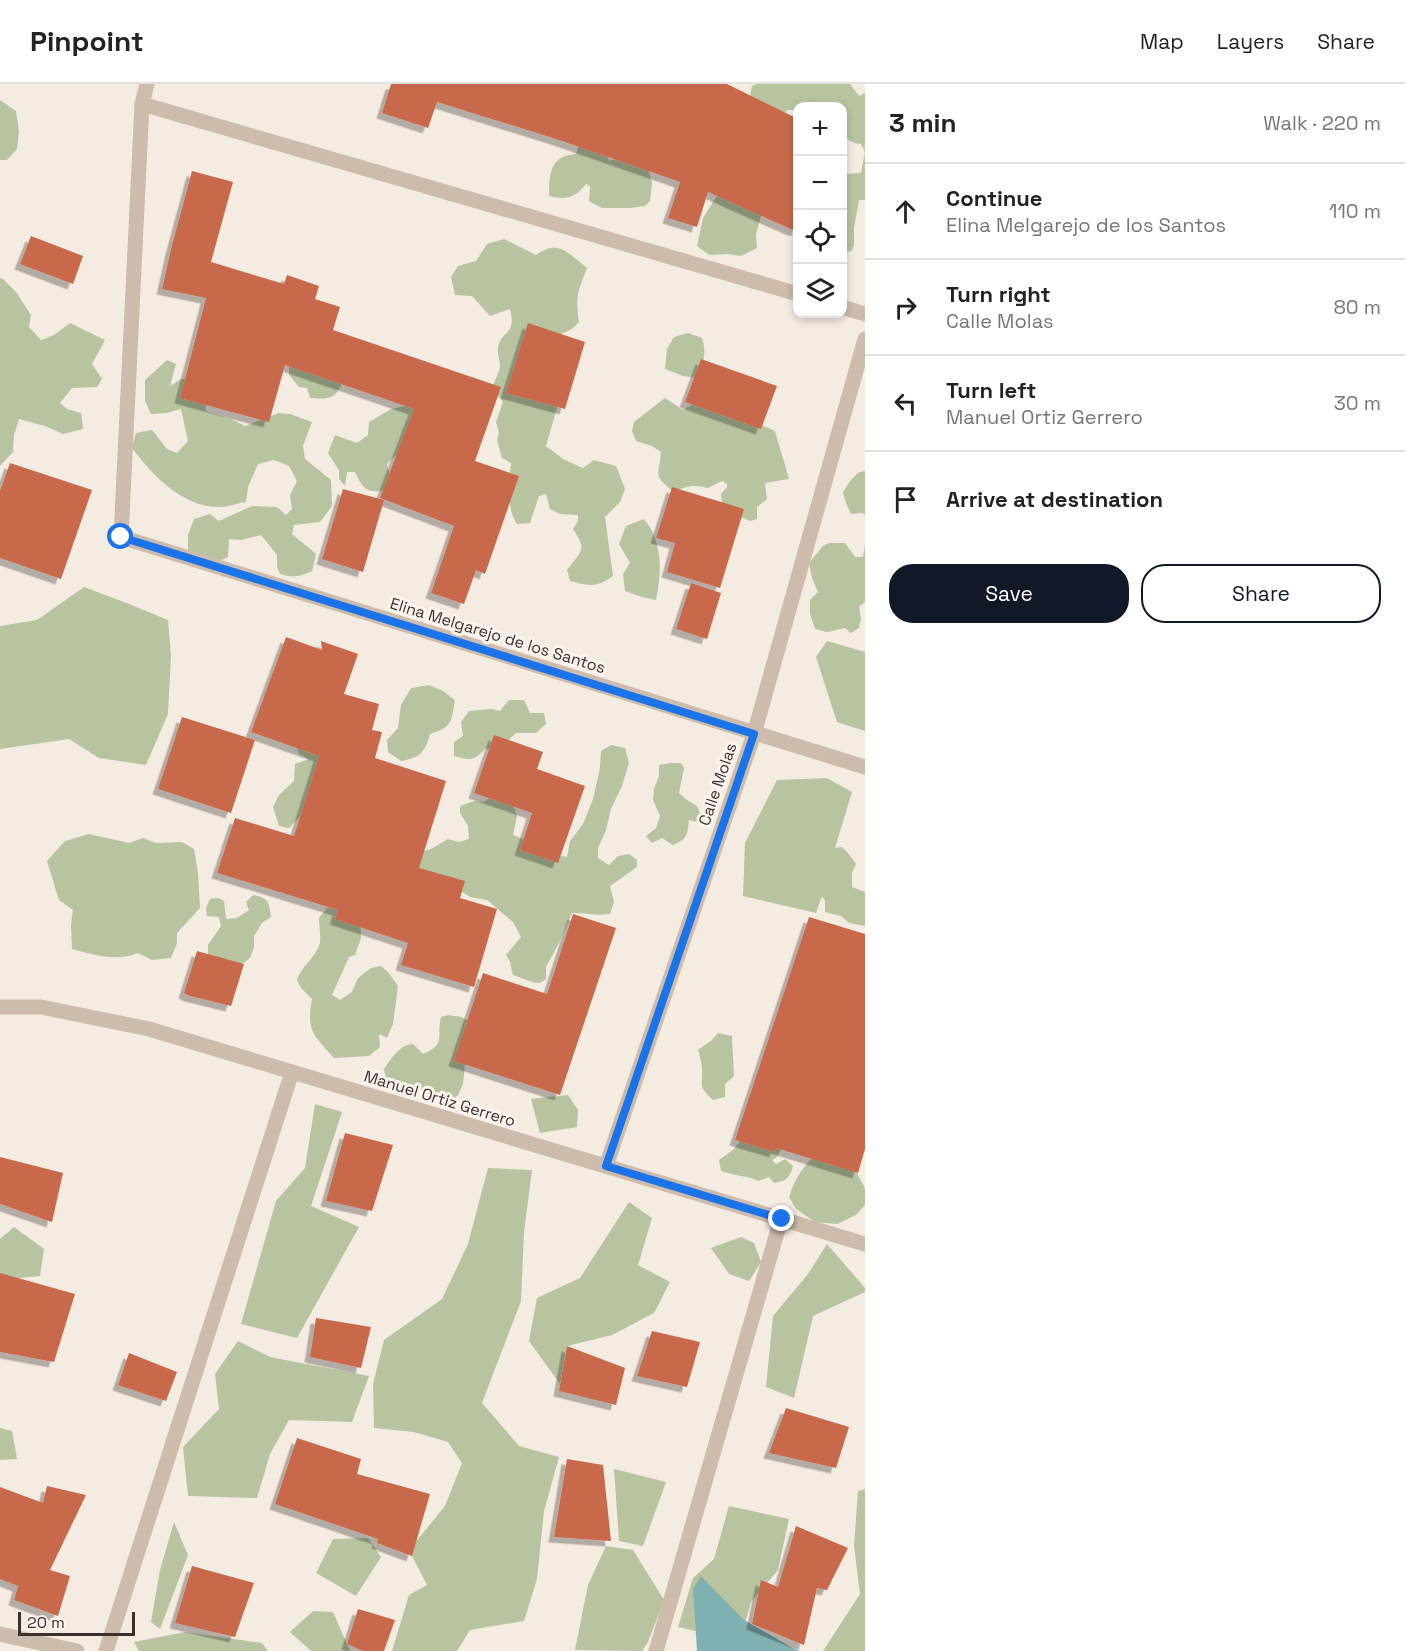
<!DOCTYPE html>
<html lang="en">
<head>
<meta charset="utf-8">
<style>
	:root { --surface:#fff; --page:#f6f6f6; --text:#222; --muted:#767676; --line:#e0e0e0; --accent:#111827 }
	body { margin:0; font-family:"Space Grotesk",sans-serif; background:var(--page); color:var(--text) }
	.controls { position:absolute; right:18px; top:18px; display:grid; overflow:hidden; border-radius:12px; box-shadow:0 3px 9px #0003 }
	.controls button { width:54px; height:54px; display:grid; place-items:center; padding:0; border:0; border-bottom:2px solid var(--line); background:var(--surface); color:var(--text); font:30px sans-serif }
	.scale { position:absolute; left:18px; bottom:15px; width:117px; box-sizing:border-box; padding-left:6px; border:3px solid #3b302b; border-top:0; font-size:16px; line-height:21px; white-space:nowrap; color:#3b302b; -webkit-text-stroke:4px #fbf5ee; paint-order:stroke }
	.stop { position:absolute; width:18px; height:18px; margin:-14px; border:4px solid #1a73e8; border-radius:50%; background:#fff }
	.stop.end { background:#1a73e8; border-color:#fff; box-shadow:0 2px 6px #0008 }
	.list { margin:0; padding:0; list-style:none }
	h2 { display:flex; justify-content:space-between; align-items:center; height:78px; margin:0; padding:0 24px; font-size:26px }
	h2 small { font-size:20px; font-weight:400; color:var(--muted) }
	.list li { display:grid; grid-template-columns:39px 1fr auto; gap:18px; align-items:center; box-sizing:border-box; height:96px; padding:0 24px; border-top:2px solid var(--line) }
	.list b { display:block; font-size:22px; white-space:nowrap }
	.list p { margin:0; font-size:20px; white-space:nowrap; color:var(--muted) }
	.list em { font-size:20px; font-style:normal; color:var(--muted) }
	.actions { display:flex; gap:12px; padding:18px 24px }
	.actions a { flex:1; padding:14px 0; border:2px solid var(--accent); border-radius:24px; text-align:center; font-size:21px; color:var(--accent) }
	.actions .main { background:var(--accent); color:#fff }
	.icon { flex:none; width:33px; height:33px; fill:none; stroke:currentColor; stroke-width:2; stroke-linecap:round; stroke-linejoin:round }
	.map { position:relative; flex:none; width:865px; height:1567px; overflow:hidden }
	header { display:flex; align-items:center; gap:36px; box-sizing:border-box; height:84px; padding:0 30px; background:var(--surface); border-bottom:2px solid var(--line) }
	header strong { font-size:28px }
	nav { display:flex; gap:33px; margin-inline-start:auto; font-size:21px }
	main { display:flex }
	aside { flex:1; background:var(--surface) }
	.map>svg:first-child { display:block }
</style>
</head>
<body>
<header>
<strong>Pinpoint</strong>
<nav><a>Map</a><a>Layers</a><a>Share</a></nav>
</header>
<main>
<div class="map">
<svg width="865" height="1567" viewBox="0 0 865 1567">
	<defs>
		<filter id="shadow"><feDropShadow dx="-5.5" dy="5.5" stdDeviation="0" flood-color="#0004"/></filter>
	</defs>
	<rect width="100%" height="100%" fill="#f4ebe1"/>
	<g fill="#b8c4a0">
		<path d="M 757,0 L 850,0 L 859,12 L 865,9 L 865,116 L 859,116 L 854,144 L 854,161 L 852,166 L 843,171 L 843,90 L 861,89 L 865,68 L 861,60 C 842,59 836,41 847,27 L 843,25 L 842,22 L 798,22 L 797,26 L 787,26 L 783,33 L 748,22 L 752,2 Z"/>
		<polygon points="0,16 16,27 19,48 17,65 7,76 0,76"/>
		<path d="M 580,58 L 605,65 L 609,77 L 628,72 L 646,77 L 652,99 L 650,117 L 645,122 L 631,124 L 602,124 L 589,117 L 590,102 L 586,100 C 574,115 566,116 549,112 C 549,91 550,71 576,70 Z"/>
		<polygon points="729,110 763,125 756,150 757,164 741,172 728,170 709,171 697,162 703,134 716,113"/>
		<path d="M 504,155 L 536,171 C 558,154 569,170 587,184 C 578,207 575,212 579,238 L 572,245 L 553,254 L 558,320 L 546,362 L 563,375 L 583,384 L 594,376 L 616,382 L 625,405 L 620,418 L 605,433 L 613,492 C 596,504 589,502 570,497 L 567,486 C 581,467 588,467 573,445 L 578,437 L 578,431 L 560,430 L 550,425 L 546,410 L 539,412 L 530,439 L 517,440 C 506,424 509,398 511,379 L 502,374 L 497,356 L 499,349 L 496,338 L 503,318 L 492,304 C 494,298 499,289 500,282 C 500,275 497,270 498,263 C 502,246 517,251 510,225 L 490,232 L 472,212 L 455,211 L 451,193 L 458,182 L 476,177 L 487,160 Z"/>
		<polygon points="0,194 3,195 16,208 31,231 29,243 41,256 54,251 70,239 105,256 92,280 102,295 97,303 72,304 60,319 67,325 81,329 83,345 63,350 45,342 19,335 14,351 13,368 0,382"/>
		<path d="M 688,249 L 702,254 C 707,267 703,281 698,294 L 683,292 L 665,285 L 667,265 L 674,253 Z"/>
		<path d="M 167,276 L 176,280 L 170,302 L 181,295 L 194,295 L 205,309 L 206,327 L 231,335 L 245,342 L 279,329 L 290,330 L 312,338 L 303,362 L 305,375 L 331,396 L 332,422 L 320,438 L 294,441 L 292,450 L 316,470 L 312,487 C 300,493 292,494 280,490 L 277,483 L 277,471 L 261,451 L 241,456 L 229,455 L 228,473 L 216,479 L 188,468 L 188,451 L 194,435 L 210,430 L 219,437 L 252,422 L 277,423 L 286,431 L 292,425 L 290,411 L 297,397 L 289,382 L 274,376 L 258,380 L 248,403 L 246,418 C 239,419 231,422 223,423 C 184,425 153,392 132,364 L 136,349 L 152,346 L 167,365 L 177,369 L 188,357 L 181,325 L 167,329 L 151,330 L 145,317 L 145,296 Z"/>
		<path d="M 289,282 L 346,290 C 337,312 336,316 310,314 L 307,304 L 299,303 L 289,291 Z"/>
		<path d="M 711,310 L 748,335 L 775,347 L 789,395 L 765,399 L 767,415 L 757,423 L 757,435 L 750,437 L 734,430 L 722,421 L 721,410 L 727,403 L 727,400 L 722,397 L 708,404 C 694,400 686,402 674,408 C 652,390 659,393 661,368 L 652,362 L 636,357 L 632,347 L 634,338 L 665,314 L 683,326 Z"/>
		<path d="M 415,320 L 405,371 L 396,371 L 387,380 L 391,395 L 386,406 C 367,410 363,405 355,388 L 347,388 L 345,402 L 339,395 L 339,386 L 328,369 L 335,351 L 357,359 L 368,351 L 369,338 L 391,325 Z"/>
		<polygon points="865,387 865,431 862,429 851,430 846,419 843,408 850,397 859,388"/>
		<path d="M 644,435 C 663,458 662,488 656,516 L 642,513 L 625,507 L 623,490 L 630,479 L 619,460 L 626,442 Z"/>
		<polygon points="829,459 845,459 855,473 863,473 865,461 865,518 859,523 861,535 859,544 851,549 845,544 827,548 815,545 810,530 810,516 818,508 812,494 809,479 823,462"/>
		<polygon points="84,503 124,518 168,536 171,572 168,630 146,681 99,674 69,655 0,665 0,542 37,536"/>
		<polygon points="827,557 865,568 865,647 837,638 816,573"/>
		<path d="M 429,601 L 443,607 L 455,616 C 451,639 452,643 430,650 C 425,669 419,674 401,677 L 388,668 L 387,656 L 398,644 L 401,621 L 411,604 Z"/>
		<path d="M 509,616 L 524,616 L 530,629 L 544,629 L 546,640 L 536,649 L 516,649 L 499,665 L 485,665 C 473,678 469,676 454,672 L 454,658 L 463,652 L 461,638 L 469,627 L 491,625 L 500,627 Z"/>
		<polygon points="329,651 310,722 289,744 279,742 273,723 279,711 294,697 295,680 309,675 299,670 294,655"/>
		<path d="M 611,661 L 625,664 L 629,679 L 622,702 L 611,725 L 606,746 L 598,764 L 598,774 L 609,781 L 618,772 L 629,770 L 637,776 L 637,783 L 610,802 L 614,818 L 610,830 C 597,832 585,829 572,829 L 559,859 L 546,883 L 546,895 L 540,899 L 532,898 L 513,891 L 510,878 L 506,871 L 521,853 L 513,838 L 487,816 L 470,813 L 443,796 L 413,798 L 417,768 L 431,765 L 448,755 L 459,758 L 469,755 L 468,742 L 460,729 L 460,722 L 474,717 L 484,718 L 497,708 L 509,709 L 517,732 L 513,751 L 532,759 L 549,770 L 567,773 L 570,757 L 583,740 L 593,715 L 600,684 L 601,667 Z"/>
		<path d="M 671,679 L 681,679 L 684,684 L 679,709 L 687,716 L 697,722 L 700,729 L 697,738 L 689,736 C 687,751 688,755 673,761 L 662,754 L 652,759 L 646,752 L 656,744 L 660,732 L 653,716 L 654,705 L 659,692 L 659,681 Z"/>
		<polygon points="827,694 852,708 835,764 842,763 848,769 856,780 852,789 852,803 865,808 865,842 849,839 841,832 825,828 825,817 822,812 816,829 743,812 745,759 777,696"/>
		<path d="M 89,750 L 129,759 L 143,754 L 156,759 L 182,758 L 194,765 L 198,789 L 200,824 L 177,849 L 177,859 L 171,874 L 152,876 L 138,869 C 116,878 94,871 72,865 L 71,841 L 73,826 L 59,816 L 47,777 L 65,757 Z"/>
		<path d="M 253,811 C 269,814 269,818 271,833 L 262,839 L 254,852 L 254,863 L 250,874 L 238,883 L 208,877 L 208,861 L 221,842 L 219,833 L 207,832 L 206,824 L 210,815 L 219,814 L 224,817 L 226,835 L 237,834 L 249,826 L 246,818 Z"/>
		<path d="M 345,818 L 360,824 L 361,854 L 355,871 L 349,873 L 332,911 L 340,916 L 352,908 L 358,894 L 371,884 L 381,882 L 389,889 L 398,902 L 393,940 L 387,954 L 379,950 L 380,963 L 369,972 L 334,974 C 314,951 306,948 312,915 L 301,904 L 297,896 C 301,882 316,874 320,859 C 321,852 319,841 319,834 L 327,824 Z"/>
		<path d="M 448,931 L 461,933 L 474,940 L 465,980 L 463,1000 L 458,1011 L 449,1019 L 432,1014 L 429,1006 L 423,1004 C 410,1014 399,1006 387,999 L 384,985 C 391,975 400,960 413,960 L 423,970 C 447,959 436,954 441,933 Z"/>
		<path d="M 718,949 L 732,952 L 734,992 L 725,1000 L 725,1013 L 713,1016 C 697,1000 703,1005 702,986 C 702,979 700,972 698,966 L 712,956 Z"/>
		<polygon points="568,1011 578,1026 577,1043 540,1049 531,1015"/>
		<polygon points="315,1020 342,1028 311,1122 359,1143 297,1254 241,1240 276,1117 305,1084"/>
		<path d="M 744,1052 L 769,1056 L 781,1066 L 777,1073 L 772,1076 L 776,1080 L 785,1075 L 793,1082 C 790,1094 786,1097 774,1099 L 769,1093 L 758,1097 C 746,1091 734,1092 721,1087 L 719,1076 L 733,1066 Z"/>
		<path d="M 816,1070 L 849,1075 L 865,1104 L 865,1121 L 856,1131 L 837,1140 L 815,1138 L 796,1125 L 789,1113 C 795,1094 802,1084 816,1070 Z"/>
		<polygon points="488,1084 532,1086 524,1148 521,1217 482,1319 519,1362 559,1373 544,1427 537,1495 524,1537 470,1546 457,1567 392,1567 409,1511 427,1501 409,1466 445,1422 462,1379 448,1358 414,1348 374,1344 373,1300 384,1256 442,1215 468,1160"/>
		<polygon points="629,1118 652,1134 638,1181 670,1198 654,1229 612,1251 567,1262 560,1300 529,1257 537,1214 580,1194"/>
		<polygon points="14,1143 44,1165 40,1192 0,1196 0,1155"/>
		<polygon points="741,1153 754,1159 761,1178 749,1197 729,1190 711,1164"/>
		<polygon points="827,1160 865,1204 865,1208 813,1232 794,1314 766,1303 773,1232 808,1190"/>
		<polygon points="238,1257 270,1273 369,1292 352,1338 289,1336 270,1370 257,1414 188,1412 183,1363 219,1325 215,1290"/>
		<polygon points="0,1344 12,1347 17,1375 0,1376"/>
		<polygon points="614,1385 666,1398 643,1462 619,1457"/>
		<polygon points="865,1405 865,1567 823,1567 860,1510 854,1462 858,1407"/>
		<polygon points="729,1422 789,1435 778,1486 751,1518 740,1557 678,1543 693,1494 714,1475"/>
		<polygon points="174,1438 188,1471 160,1545 151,1538 160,1486"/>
		<polygon points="368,1454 381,1473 356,1512 316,1489 333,1455"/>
		<polygon points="606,1462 633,1466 664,1516 648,1558 642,1567 575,1566 588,1501"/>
		<polygon points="313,1527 333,1528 350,1567 311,1567 290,1548"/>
		<polygon points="185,1548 262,1559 268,1567 139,1567 134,1558"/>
	</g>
	<polygon fill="#7fb0b2" points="701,1492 744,1536 798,1567 697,1567 693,1505"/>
	<g fill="#c8694b" filter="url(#shadow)">
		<polygon points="391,0 727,0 798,35 798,146 793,146 708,108 697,143 668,134 680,98 559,56 437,18 428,44 382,29"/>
		<polygon points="192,87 233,98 211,178 284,200 287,191 319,202 315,215 340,223 333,246 501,303 475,377 519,392 485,490 476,486 464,520 431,509 454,442 380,414 414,325 285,281 269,338 180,314 206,214 162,205 171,165"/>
		<polygon points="31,152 83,172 73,200 20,180"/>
		<polygon points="528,239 585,258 565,325 506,309"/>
		<polygon points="701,275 777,302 761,345 685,318"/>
		<polygon points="10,379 92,406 61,495 0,474 0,407"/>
		<polygon points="672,403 744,425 720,504 667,488 675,459 656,454"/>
		<polygon points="343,405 384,416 363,488 322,475"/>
		<polygon points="691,499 721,509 707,555 676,545"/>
		<polygon points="286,553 322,566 321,557 358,570 344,610 379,620 372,646 382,648 375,674 446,697 419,784 465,797 460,814 497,825 474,903 401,881 408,859 335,835 338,826 217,789 235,734 294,752 319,672 251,648"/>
		<polygon points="182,633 255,656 231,729 158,705"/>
		<polygon points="494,651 543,668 537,685 585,702 558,779 520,766 532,729 474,709"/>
		<polygon points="573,830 616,844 560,1011 454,977 483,889 547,910"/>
		<polygon points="809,833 865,850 865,1065 858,1089 776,1064 775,1068 735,1056"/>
		<polygon points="197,867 244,880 231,922 190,912 184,909"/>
		<polygon points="345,1049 393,1061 372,1127 326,1117"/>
		<polygon points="0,1073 63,1089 52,1138 0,1120"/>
		<polygon points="0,1189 75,1210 54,1278 0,1268"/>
		<polygon points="316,1234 371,1243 361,1284 310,1273"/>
		<polygon points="652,1247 700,1258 687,1303 637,1292"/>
		<polygon points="567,1262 625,1284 616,1321 559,1307"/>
		<polygon points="129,1269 177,1288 166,1317 118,1301"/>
		<polygon points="786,1324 849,1343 836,1384 769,1369"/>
		<polygon points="297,1354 361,1375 357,1390 430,1410 412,1472 377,1459 378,1455 275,1420"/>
		<polygon points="567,1375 603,1381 611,1457 554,1453"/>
		<polygon points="47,1402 86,1411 50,1486 70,1492 58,1532 14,1516 18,1502 0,1495 0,1403 43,1419"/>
		<polygon points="796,1442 848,1464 827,1506 817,1504 804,1561 752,1540 761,1496 778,1503"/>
		<polygon points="192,1482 254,1499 235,1553 175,1539"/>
		<polygon points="358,1525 395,1536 384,1567 363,1567 347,1560"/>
	</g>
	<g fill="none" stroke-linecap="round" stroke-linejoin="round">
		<g stroke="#cdbbac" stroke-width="15">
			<polyline points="147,0 142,20 121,453 865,683"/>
			<polyline points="142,20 798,210"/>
			<polyline points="842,223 865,230"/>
			<polyline points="0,923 41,923 149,945 865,1160"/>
			<polyline points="606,1082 754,650 865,255"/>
			<polyline points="0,1550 77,1567"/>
			<polyline points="106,1567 292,988"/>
			<polyline points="656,1567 781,1135"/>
		</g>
	</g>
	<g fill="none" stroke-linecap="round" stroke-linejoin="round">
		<polyline stroke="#1a73e8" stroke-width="8" points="121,453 754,650 606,1082 782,1135"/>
	</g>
	<g text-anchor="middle" stroke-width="6" stroke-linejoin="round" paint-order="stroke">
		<g font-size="16" fill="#3b302b" stroke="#fbf5ee">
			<text transform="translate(498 551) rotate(17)" y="6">Elina Melgarejo de los Santos</text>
			<text transform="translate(717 700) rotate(-71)" y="6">Calle Molas</text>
			<text transform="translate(440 1014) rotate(17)" y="6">Manuel Ortiz Gerrero</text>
		</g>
	</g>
</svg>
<div class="controls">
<button>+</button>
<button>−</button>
<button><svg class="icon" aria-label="locate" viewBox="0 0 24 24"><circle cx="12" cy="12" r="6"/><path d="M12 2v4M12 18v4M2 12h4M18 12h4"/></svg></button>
<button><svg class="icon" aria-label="layers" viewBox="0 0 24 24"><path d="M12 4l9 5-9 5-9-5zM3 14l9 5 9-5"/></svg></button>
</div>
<div class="scale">20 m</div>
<div class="stop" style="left:121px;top:453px"></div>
<div class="stop end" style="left:782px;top:1135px"></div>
</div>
<aside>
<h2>3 min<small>Walk · 220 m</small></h2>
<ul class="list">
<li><svg class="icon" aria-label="ahead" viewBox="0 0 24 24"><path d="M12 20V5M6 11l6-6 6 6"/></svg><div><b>Continue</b><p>Elina Melgarejo de los Santos</p></div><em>110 m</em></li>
<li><svg class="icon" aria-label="right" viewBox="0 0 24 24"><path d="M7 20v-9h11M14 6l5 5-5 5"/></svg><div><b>Turn right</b><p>Calle Molas</p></div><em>80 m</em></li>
<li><svg class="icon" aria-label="left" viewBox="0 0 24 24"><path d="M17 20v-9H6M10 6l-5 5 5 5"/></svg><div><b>Turn left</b><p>Manuel Ortiz Gerrero</p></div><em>30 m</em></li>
<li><svg class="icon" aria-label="arrive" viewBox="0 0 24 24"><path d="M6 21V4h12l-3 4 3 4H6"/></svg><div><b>Arrive at destination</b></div></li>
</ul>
<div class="actions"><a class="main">Save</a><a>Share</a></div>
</aside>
</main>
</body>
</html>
